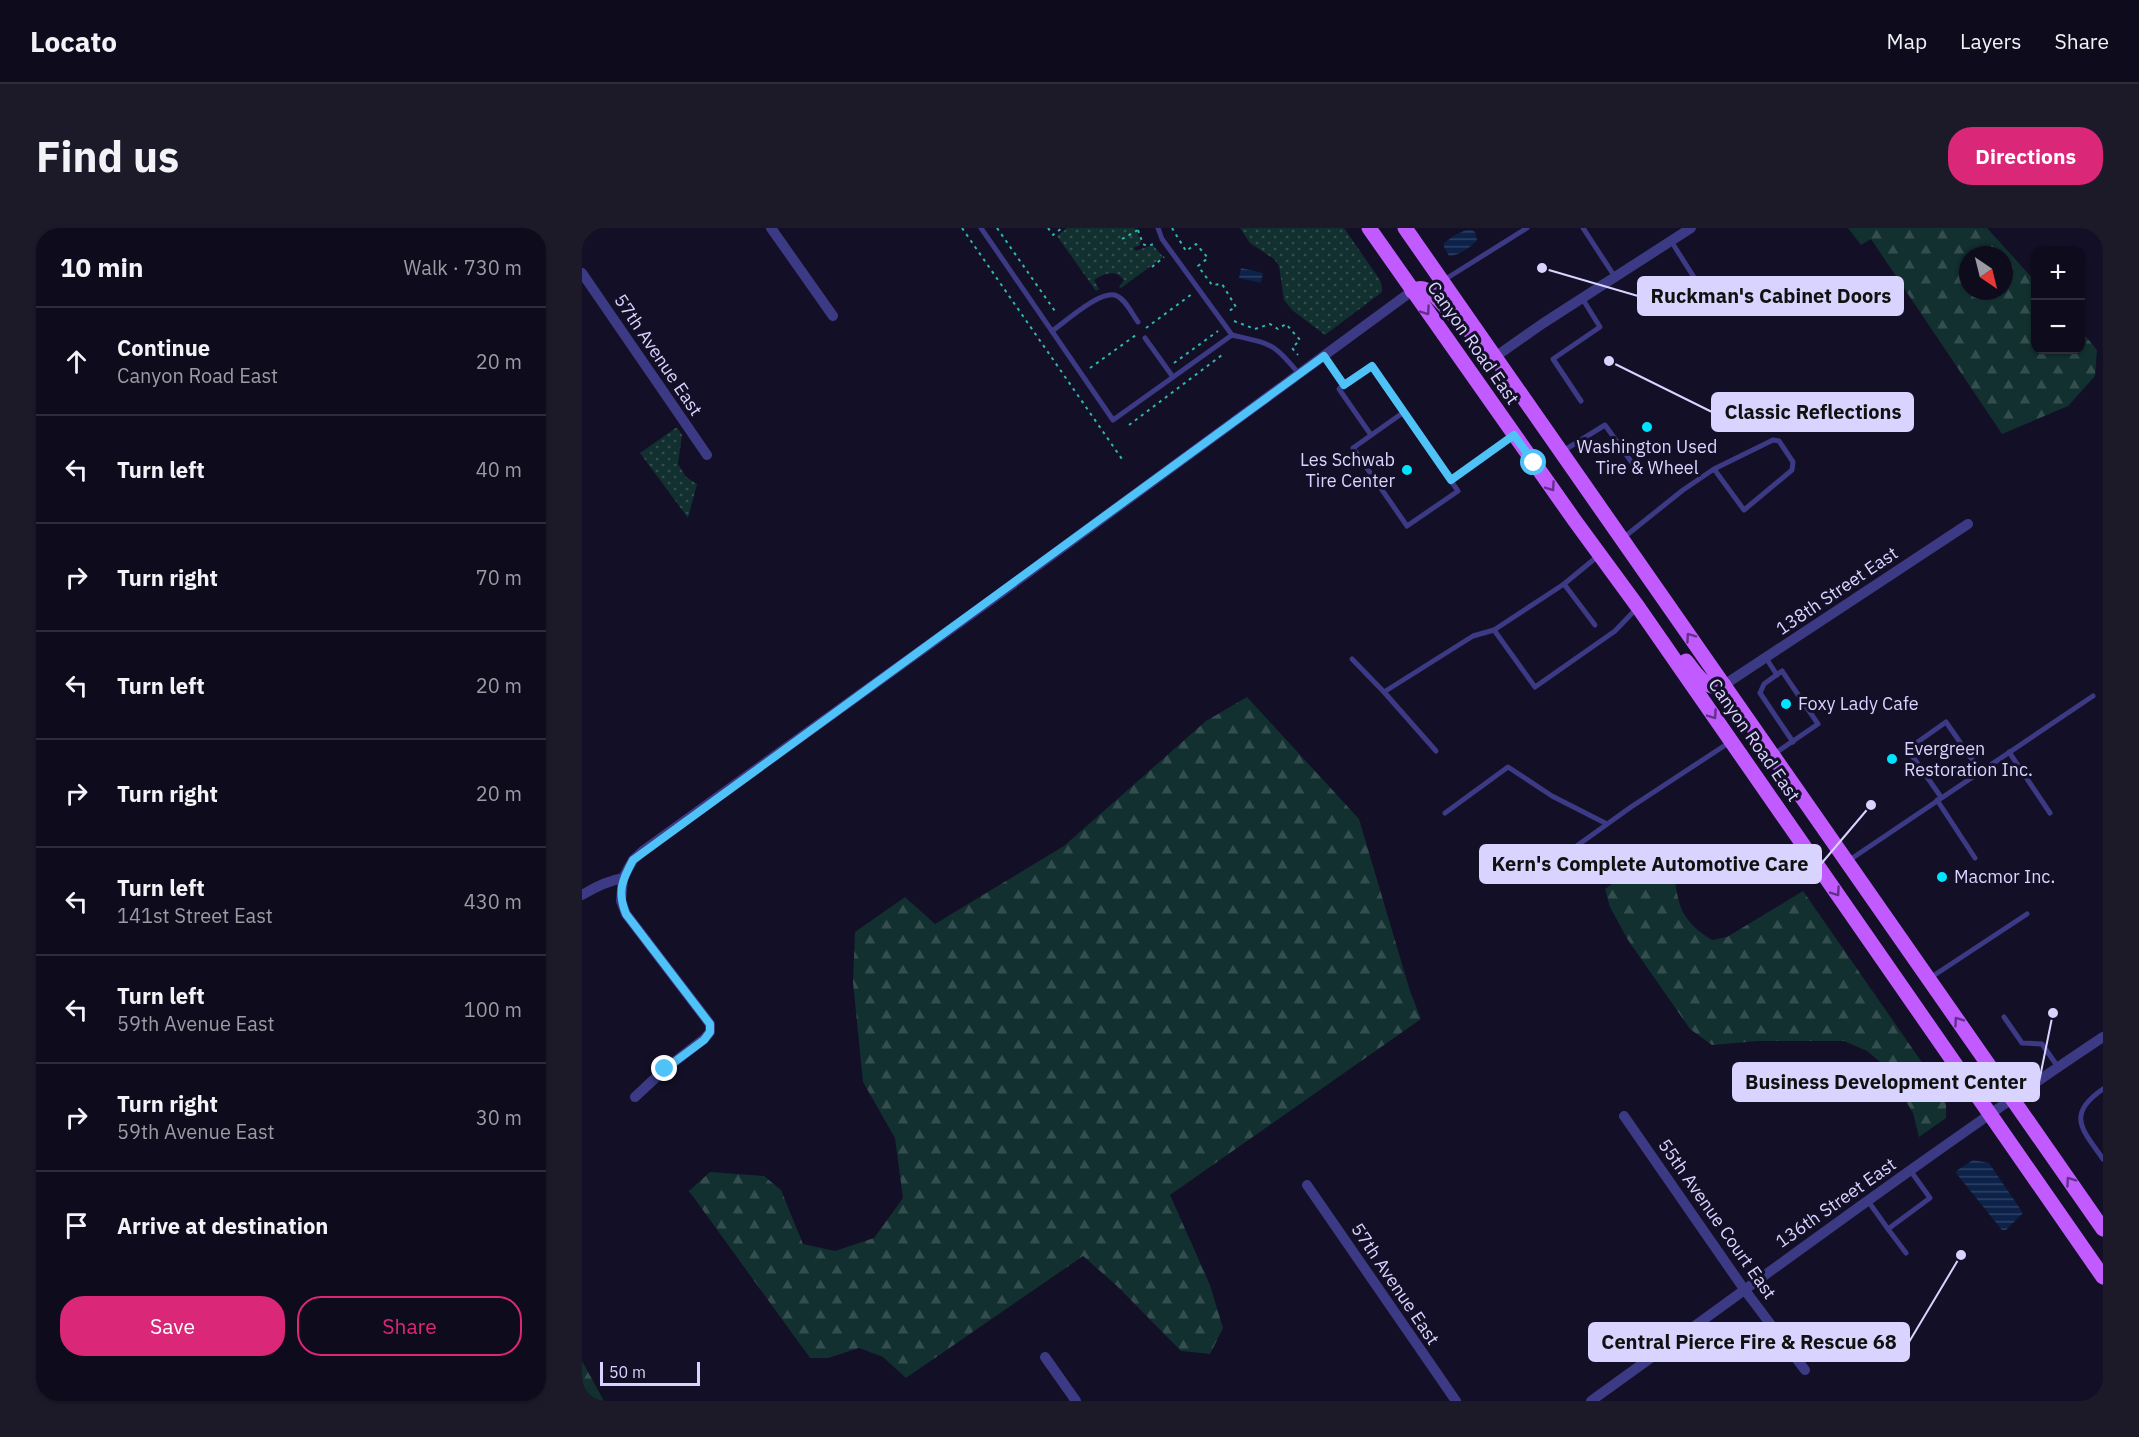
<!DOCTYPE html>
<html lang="en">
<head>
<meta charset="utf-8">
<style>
	:root { --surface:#0e0b1c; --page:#1c1929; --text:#f1f3f6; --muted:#9b9ba3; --line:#2e2b3b; --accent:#db2777 }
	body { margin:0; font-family:"IBM Plex Sans",sans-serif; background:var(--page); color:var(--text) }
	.controls { position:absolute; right:18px; top:18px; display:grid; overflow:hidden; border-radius:12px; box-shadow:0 2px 4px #0004 }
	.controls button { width:54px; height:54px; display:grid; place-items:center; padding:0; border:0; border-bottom:2px solid var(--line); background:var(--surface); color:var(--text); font:30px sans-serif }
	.compass { position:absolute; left:1377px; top:18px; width:54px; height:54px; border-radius:50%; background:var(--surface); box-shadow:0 2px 4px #0004; rotate:145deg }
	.scale { position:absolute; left:18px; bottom:15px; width:100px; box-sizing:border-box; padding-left:6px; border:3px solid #d9d4ff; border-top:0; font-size:16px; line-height:21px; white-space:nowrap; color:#d9d4ff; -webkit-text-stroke:4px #130f26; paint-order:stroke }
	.stop { position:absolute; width:18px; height:18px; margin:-14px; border:4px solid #4fc3f7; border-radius:50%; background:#fff }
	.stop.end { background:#4fc3f7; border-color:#fff; box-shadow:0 2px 6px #0008 }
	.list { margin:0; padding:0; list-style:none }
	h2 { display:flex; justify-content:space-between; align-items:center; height:78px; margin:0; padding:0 24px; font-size:26px }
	h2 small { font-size:20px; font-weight:400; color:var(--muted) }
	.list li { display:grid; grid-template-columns:39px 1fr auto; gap:18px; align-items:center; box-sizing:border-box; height:108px; padding:0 24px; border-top:2px solid var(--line) }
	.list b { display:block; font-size:22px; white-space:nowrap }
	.list p { margin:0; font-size:20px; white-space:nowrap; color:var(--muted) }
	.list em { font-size:20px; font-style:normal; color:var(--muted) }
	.actions { display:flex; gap:12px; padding:18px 24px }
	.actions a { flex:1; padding:14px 0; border:2px solid var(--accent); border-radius:24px; text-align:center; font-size:21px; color:var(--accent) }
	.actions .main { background:var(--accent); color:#fff }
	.icon { flex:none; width:33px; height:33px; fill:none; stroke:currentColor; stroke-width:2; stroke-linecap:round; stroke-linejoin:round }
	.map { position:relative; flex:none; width:1521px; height:1173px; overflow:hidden; border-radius:24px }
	header { display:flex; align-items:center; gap:36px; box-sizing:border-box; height:84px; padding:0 30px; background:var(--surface); border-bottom:2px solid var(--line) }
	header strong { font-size:28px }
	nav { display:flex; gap:33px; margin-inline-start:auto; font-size:21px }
	.intro { display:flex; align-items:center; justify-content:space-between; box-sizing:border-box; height:144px; padding:0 36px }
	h1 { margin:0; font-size:42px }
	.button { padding:15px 27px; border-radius:24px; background:var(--accent); color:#fff; font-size:21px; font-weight:700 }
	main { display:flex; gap:36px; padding:0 36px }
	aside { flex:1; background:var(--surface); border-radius:24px; box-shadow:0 2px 4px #0004 }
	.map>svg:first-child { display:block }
</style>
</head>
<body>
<header>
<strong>Locato</strong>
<nav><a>Map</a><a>Layers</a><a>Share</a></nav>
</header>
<div class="intro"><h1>Find us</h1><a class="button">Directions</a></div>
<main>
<aside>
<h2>10 min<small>Walk · 730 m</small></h2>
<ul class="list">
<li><svg class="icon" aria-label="ahead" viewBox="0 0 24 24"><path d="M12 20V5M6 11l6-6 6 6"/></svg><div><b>Continue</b><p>Canyon Road East</p></div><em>20 m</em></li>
<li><svg class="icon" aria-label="left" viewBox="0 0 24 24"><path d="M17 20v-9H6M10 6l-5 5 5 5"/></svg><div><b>Turn left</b></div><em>40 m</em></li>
<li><svg class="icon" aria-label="right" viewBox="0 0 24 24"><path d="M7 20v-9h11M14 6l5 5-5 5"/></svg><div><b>Turn right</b></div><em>70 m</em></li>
<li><svg class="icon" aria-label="left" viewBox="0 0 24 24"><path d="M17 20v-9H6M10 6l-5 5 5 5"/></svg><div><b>Turn left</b></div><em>20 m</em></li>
<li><svg class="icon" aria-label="right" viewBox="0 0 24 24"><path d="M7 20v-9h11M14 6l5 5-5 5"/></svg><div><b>Turn right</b></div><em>20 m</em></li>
<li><svg class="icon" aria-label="left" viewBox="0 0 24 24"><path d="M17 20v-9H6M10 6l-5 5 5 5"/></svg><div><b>Turn left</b><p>141st Street East</p></div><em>430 m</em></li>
<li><svg class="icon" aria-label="left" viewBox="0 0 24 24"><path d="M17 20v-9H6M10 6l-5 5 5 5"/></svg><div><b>Turn left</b><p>59th Avenue East</p></div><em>100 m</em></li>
<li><svg class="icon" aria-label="right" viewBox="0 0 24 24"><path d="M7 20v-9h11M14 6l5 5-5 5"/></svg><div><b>Turn right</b><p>59th Avenue East</p></div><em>30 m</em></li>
<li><svg class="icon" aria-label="arrive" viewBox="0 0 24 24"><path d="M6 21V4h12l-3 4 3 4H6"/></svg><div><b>Arrive at destination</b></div></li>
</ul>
<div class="actions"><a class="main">Save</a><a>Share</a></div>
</aside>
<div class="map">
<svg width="1521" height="1173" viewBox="0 0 1521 1173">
	<defs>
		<pattern id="grass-dots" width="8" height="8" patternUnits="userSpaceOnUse" patternTransform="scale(1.5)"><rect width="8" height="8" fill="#12302f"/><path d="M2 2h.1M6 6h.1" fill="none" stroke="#344d4e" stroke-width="1.8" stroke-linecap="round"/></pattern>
		<pattern id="forest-firs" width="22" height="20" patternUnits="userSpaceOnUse" patternTransform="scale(1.5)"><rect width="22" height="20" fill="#12302f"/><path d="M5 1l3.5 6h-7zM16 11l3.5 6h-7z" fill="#344d4e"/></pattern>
		<pattern id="water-rules" width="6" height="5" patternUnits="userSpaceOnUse" patternTransform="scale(1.5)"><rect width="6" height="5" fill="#0c2248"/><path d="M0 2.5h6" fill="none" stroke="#2f4163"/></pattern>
	</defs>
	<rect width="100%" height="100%" fill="#130f26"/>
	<g fill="url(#grass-dots)">
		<path d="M 485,0 L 553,0 L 559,13 L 557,18 L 552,19 L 553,23 L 571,17 L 581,29 L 539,60 L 537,59 L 542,52 C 534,41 522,45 512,52 L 517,61 L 514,63 L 475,8 Z"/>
		<polygon points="658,0 762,0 798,52 800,59 800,64 743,107 710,82 702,72 697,38 692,31 668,15"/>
		<polygon points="95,199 100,207 96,236 104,249 115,256 106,290 58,225"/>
	</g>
	<g fill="url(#forest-firs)" fill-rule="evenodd">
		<path d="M 1266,0 L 1405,0 L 1453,53 L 1454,122 L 1498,122 L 1499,103 L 1515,122 L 1513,148 L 1486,178 L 1420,206 L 1289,11 L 1279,17 ZM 1386,27 L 1422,27 L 1422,63 L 1386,63 Z"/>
		<polygon points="665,469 777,591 828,763 839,791 588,967 628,1057 641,1100 628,1126 599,1123 535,1058 501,1028 324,1150 301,1129 277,1120 246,1130 228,1130 107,963 128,944 182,948 199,962 221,1016 253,1023 292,1010 321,970 313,910 281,854 271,754 273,704 323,669 353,696 482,618 624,493"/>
		<path d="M 1088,615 C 1092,635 1092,668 1102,686 C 1108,697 1120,706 1130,712 L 1145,709 L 1221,663 L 1364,869 L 1364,890 L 1337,909 L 1331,885 L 1303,838 L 1285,823 L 1262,813 L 1176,813 L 1130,817 L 1108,801 L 1046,712 L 1028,679 L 1023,661 Z"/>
		<polygon points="0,1133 22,1173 0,1173"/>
	</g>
	<g fill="url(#water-rules)">
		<path d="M 884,2 L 890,2 L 893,4 L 895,12 C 889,19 876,28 867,28 L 862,19 L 862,15 L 873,7 Z"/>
		<polygon points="659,40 681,45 679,55 657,50"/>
		<polygon points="1391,932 1407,935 1441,985 1424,1002 1420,1002 1374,945 1374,943"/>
	</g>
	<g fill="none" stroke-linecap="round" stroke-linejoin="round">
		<g stroke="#2fb8b0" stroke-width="2" stroke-dasharray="3 4.5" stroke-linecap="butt">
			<polyline points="380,0 542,234"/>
			<polyline points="415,0 475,86"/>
			<polyline points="466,0 471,7 480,0"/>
			<polyline points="590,0 604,23 614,16 626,30 616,38 630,57 640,56 654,79 645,84"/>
			<polyline points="556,2 561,16 565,18 572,16"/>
			<polyline points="540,11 556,2 555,0"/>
			<polyline points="570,39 582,29"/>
			<polyline points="652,93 673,101 688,96 696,101 704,96 718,112 710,120 716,127"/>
			<polyline points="564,100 610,66"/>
			<polyline points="592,135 636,103"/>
			<polyline points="508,140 554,107"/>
			<polyline points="547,197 640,127 639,125"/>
		</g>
		<g stroke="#3d3a85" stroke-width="5">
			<polyline points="399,0 531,192 650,107"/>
			<path d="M 576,0 L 580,11 L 650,107 C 689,116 691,114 717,146"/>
			<polyline points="1001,0 1033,49"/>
			<polyline points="1089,13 1134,84"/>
			<polyline points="862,52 945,0"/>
			<path d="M 470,103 C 483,94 520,60 535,68 C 544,72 550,86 556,94"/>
			<polyline points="563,110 591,149"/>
			<polyline points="742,128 762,157 790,138 876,263 825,298 771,220 822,184"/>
			<polyline points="762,157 757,161 789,207"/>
			<polyline points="999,173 971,131 1018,99 1000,70"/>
			<polyline points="981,223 1023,197 1053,239"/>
			<polyline points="869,252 931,208"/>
			<polyline points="1041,310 1101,262 1132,241 1191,212 1197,213 1211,234 1210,242 1162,282 1132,241"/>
			<polyline points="1016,328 982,356 912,402 953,459 1033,403 1055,380"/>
			<polyline points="982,356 1013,397"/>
			<polyline points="1184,430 1195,447"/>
			<polyline points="770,431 802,464"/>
			<polyline points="854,523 802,464 891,408 912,402"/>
			<polyline points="1427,524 1468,585"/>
			<polyline points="1192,526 1236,496 1200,443 1182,456 1178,465 1211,514"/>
			<polyline points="1359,569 1331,529 1330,518 1364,494 1398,543"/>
			<polyline points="1355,572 1393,630"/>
			<polyline points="863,585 926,539 970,568 1025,596"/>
			<polyline points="1266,633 1511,468"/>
			<polyline points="954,647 1049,579 1148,514"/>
			<polyline points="1348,750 1445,686"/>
			<polyline points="1422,789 1440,815 1460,816 1476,839"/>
			<path d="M 1521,861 C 1483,887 1501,902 1521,931"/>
			<polyline points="1286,973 1306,1001 1348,970 1328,942"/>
			<polyline points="1306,1001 1324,1025"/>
		</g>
		<g stroke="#3d3a85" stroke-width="10">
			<polyline points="189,0 251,88"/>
			<polyline points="0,45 125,227"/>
			<polyline points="913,129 960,96 1109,0"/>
			<polyline points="1142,457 1386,296"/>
			<polyline points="41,650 39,673 44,686 128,796 128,804 122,811 83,841 53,869"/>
			<path d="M 0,667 C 13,659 25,653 41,650 L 51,632 L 62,622 L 409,372 L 830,63"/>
			<polyline points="1042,888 1162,1061 1223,1142"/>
			<polyline points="725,957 874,1173"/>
			<polyline points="463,1129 494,1173"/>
			<path d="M 1009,1173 C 1179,1051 1347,925 1521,809"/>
		</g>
		<g stroke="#c25bff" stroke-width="15">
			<polyline points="787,0 993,293 1056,379 1521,1049"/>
			<polyline points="823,0 1521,1001"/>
			<path d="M 830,63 C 838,59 842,60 850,65 L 886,102"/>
			<path d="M 1104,433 C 1114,445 1124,464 1142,457"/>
		</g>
	</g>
	<defs><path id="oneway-chevron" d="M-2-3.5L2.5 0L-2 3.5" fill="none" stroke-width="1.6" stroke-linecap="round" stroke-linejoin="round" transform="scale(1.5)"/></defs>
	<g stroke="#623188">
		<use href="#oneway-chevron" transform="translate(844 83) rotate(55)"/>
		<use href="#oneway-chevron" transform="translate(969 259) rotate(55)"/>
		<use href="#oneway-chevron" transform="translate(1108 409) rotate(-125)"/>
		<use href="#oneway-chevron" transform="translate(1131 487) rotate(55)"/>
		<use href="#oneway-chevron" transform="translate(1254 664) rotate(55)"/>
		<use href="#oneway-chevron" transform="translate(1376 793) rotate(-125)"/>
		<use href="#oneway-chevron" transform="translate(1488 953) rotate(-125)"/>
	</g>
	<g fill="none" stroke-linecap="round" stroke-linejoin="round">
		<path stroke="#4fc3f7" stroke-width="8" d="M 83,841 L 122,812 L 128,804 L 128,796 L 44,686 C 35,664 40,652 51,632 L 742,128 L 762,157 L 790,138 L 869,252 L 932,207 L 952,235"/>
	</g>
	<g fill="#00e5ff" stroke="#130f26" stroke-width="2">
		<circle cx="1065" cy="199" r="6"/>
		<circle cx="825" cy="242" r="6"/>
		<circle cx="1204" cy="476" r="6"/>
		<circle cx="1310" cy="531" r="6"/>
		<circle cx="1360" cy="649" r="6"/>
	</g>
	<g text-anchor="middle" stroke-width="6" stroke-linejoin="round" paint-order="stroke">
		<g font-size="18" fill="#d9d4ff" stroke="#130f26">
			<text transform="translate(891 115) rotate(55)" y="6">Canyon Road East</text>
			<text transform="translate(76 127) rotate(56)" y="6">57th Avenue East</text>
			<text transform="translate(1255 363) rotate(-34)" y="6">138th Street East</text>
			<text transform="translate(1172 512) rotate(55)" y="6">Canyon Road East</text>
			<text transform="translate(1254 975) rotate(-35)" y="6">136th Street East</text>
			<text transform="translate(1135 991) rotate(55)" y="6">55th Avenue Court East</text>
			<text transform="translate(813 1056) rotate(56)" y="6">57th Avenue East</text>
		</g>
		<g font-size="18" fill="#d9d4ff" stroke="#130f26" text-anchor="start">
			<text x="1065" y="225" text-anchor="middle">Washington Used<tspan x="1065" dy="21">Tire &amp; Wheel</tspan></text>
			<text x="813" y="238" text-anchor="end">Les Schwab<tspan x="813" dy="21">Tire Center</tspan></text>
			<text x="1216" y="482">Foxy Lady Cafe</text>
			<text x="1322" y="527">Evergreen<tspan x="1322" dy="21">Restoration Inc.</tspan></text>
			<text x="1372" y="655">Macmor Inc.</text>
		</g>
	</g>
	<path fill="none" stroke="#d9d4ff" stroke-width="2" d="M960 40L1056 68M1027 133L1130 184M1289 577L1239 636M1471 785L1457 854M1379 1027L1327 1114"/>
	<g fill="#d9d4ff" stroke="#130f26" stroke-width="2">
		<circle cx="960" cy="40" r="6"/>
		<circle cx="1027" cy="133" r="6"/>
		<circle cx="1289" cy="577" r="6"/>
		<circle cx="1471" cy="785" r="6"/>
		<circle cx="1379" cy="1027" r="6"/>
	</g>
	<g fill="#d9d4ff" stroke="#d9d4ff" stroke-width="2">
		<rect x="1056" y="49" width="265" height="38" rx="6"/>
		<rect x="1130" y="165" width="201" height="38" rx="6"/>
		<rect x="898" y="617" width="341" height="38" rx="6"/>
		<rect x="1151" y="835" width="306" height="38" rx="6"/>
		<rect x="1007" y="1095" width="320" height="38" rx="6"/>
	</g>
	<g font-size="20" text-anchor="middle" font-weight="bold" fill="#111">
		<text x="1189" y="75">Ruckman's Cabinet Doors</text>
		<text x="1231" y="191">Classic Reflections</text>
		<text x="1068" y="643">Kern's Complete Automotive Care</text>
		<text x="1304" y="861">Business Development Center</text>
		<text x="1167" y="1121">Central Pierce Fire &amp; Rescue 68</text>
	</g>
</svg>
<div class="controls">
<button>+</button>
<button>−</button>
</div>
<svg class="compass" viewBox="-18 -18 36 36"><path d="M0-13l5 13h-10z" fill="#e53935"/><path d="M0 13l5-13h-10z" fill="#9b9ba3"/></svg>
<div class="scale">50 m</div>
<div class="stop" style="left:952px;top:235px"></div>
<div class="stop end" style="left:83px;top:841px"></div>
</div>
</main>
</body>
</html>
